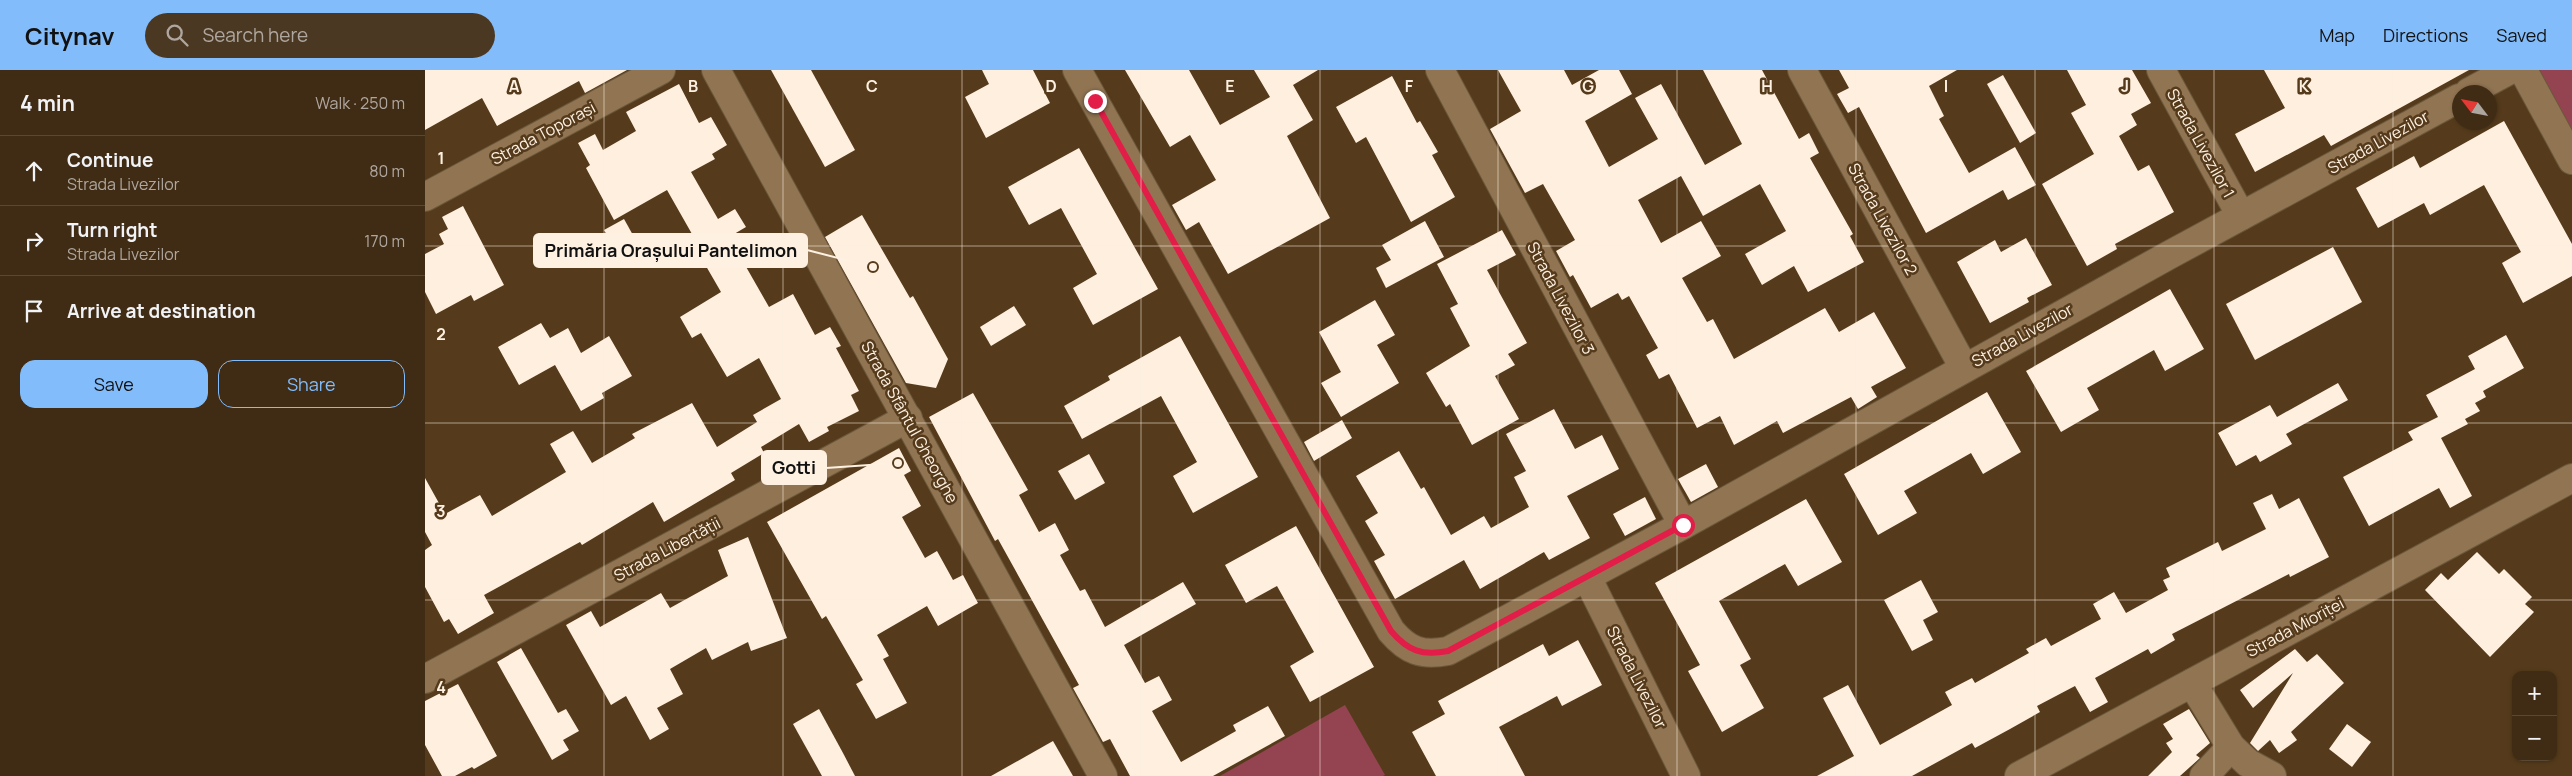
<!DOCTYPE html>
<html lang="en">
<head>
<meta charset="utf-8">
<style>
	:root { --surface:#402c14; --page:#4b3822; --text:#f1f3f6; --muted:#aea7a0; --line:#594834; --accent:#82bcfa }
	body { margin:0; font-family:Manrope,sans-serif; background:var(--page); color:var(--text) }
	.controls { position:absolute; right:15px; bottom:15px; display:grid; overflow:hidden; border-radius:10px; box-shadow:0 1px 4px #0004 }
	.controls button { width:45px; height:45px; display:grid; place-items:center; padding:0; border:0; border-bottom:1px solid var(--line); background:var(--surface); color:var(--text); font:25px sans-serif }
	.compass { position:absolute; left:2027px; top:15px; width:45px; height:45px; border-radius:50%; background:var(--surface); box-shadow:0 1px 4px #0004; rotate:302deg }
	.stop { position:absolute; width:15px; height:15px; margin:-11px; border:4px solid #e11d48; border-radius:50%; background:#fff }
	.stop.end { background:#e11d48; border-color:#fff; box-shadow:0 1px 5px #0008 }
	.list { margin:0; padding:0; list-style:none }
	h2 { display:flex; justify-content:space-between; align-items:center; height:65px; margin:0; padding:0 20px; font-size:21px }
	h2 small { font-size:16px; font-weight:400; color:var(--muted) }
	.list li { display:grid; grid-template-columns:32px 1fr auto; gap:15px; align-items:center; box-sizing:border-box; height:70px; padding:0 20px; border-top:1px solid var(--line) }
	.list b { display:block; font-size:19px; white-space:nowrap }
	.list p { margin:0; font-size:16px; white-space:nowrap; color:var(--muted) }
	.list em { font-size:16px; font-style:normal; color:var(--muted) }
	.actions { display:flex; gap:10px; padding:15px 20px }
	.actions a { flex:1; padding:11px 0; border:1px solid var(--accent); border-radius:15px; text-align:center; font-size:18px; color:var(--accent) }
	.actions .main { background:var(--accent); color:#111 }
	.icon { flex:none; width:28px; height:28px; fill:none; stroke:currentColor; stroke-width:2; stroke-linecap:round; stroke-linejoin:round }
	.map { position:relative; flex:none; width:2147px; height:706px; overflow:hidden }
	header { display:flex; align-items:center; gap:30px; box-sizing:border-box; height:70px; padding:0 25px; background:var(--accent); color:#111 }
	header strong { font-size:24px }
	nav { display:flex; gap:28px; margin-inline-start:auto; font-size:18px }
	.search { width:350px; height:45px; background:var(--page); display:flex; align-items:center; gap:12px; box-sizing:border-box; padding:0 18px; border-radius:28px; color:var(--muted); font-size:19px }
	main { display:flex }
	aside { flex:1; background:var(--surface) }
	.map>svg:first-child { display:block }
</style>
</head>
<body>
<header>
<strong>Citynav</strong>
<div class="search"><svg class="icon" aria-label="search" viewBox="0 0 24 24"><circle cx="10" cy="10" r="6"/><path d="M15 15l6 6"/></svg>Search here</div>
<nav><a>Map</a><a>Directions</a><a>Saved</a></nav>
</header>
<main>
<aside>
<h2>4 min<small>Walk · 250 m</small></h2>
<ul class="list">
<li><svg class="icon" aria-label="ahead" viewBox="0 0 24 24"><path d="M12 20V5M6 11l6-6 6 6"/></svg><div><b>Continue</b><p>Strada Livezilor</p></div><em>80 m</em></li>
<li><svg class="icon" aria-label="right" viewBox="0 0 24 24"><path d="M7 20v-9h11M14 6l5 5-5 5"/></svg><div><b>Turn right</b><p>Strada Livezilor</p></div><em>170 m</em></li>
<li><svg class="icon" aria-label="arrive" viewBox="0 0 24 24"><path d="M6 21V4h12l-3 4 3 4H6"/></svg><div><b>Arrive at destination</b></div></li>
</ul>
<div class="actions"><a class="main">Save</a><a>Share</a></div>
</aside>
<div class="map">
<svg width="2147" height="706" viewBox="0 0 2147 706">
	<rect width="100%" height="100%" fill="#553b1b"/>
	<g fill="#944351">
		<polygon points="2109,0 2147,0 2147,71"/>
		<polygon points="920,635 960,705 958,706 795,706"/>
	</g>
	<g fill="#feefdf">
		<polygon points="0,0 202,0 160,23 154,11 72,56 57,28 0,60"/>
		<polygon points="346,0 386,0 430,80 400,97"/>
		<polygon points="557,0 608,0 625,33 561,68 540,27 564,14"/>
		<polygon points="700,0 764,0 795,55 845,27 829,0 893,0 868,15 888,50 862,66 905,148 803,204 774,152 761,160 747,135 791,110 765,65 745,77"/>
		<polygon points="1073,0 1139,0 1147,15 1174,0 1194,0 1207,24 1160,51 1184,97 1233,69 1210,28 1236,14 1280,95 1317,74 1278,0 1337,0 1374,69 1384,63 1394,83 1385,88 1428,164 1425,166 1439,192 1383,222 1369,196 1337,215 1320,184 1361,161 1335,114 1278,146 1256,106 1213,130 1236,173 1276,151 1296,186 1257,208 1282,252 1288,249 1309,289 1400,238 1414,262 1449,242 1481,298 1446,317 1452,327 1433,339 1426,327 1358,363 1352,351 1309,375 1295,346 1272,358 1244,304 1234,309 1221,285 1233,278 1204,226 1197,230 1193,223 1166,238 1148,205 1145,207 1131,181 1150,170 1118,114 1100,123 1065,59 1096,41"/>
		<polygon points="1414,0 1532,0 1504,16 1519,46 1514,49 1544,103 1590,77 1611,115 1583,130 1578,120 1501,163 1434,37 1423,43 1412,24 1424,18"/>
		<polygon points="1642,0 1707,0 1726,33 1706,44 1712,55 1694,66 1713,101 1724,95 1749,142 1690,174 1692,179 1662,196 1617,114 1669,84 1646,43 1661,35"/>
		<polygon points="1839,0 2044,0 1906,76 1899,65 1830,102 1810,64 1860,38"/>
		<polygon points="1578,5 1611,63 1595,73 1562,14"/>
		<polygon points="967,6 992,53 995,51 1013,82 1007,85 1030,127 986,152 941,67 931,73 911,37"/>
		<polygon points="254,14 274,53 286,47 302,75 287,84 290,89 266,102 293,149 310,139 321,157 304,167 344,237 368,224 390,265 405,257 416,276 411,278 434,321 426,325 434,341 402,357 404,361 384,372 374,354 336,377 339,383 306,403 310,410 239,452 228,432 157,475 155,472 59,525 69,543 33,564 24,549 19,552 0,517 0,480 7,475 0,462 0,408 20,444 55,425 67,446 141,402 125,374 148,361 167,393 210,368 207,364 267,333 292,377 332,352 328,345 356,329 334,288 302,307 276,263 267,268 255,247 296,222 274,184 271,186 260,168 267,164 242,120 189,150 161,98 165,95 153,73 170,64 178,80 211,61 201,42"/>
		<polygon points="2079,51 2147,174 2147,206 2098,233 2077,193 2096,182 2059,115 2005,145 1999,133 1953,158 1931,118 1989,86 1995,98"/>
		<polygon points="654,78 733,219 668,255 648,218 672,204 636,138 604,155 583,117"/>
		<polygon points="38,136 79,215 49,231 46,225 11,244 0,222 0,184 19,174 14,164 23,159 17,147"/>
		<polygon points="437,145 485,228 488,226 523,289 511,318 481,313 400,167"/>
		<polygon points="199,149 218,183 198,194 179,160"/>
		<polygon points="1000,151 1019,187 961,218 951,198 966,190 957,175"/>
		<polygon points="1077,160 1091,185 1062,200 1102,273 1083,284 1090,295 1070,306 1094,349 1047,375 1025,334 1021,337 1001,303 1045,276 1025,238 1033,234 1012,194"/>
		<polygon points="1601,168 1627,215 1602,228 1604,232 1565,253 1532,192 1570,170 1576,182"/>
		<polygon points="1908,177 1937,232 1830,290 1801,234"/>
		<polygon points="1745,219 1779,279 1740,301 1729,280 1662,318 1674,340 1636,362 1601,301"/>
		<polygon points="950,230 970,265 952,275 974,313 916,347 896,313 916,302 894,262"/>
		<polygon points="589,236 601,255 566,276 555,257"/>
		<polygon points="116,253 125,268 143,258 156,283 184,266 207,306 177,323 179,328 156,341 130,295 94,315 73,277"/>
		<polygon points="2081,265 2099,298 2058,321 2061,327 2050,333 2055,341 2040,349 2043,354 2016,368 2047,426 2025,438 2014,418 1944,456 1918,407 1988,370 1983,362 2013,347 2001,325 2050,299 2043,286"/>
		<polygon points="755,266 833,407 768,443 748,406 772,392 736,326 657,369 639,336 685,310 683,306"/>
		<polygon points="1913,313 1923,330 1861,364 1867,374 1835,392 1831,385 1811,396 1793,363 1845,335 1852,347"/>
		<polygon points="1562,322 1596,382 1558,404 1546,383 1479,421 1492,443 1453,465 1419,404"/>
		<polygon points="548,323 603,420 594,425 614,462 630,453 644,480 635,485 655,521 660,519 680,557 758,512 771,534 699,575 720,613 734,606 747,630 727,641 756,692 811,661 808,655 843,636 860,666 788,706 705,706 685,669 678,672 648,618 654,615 573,469 570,471 504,347"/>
		<polygon points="1129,339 1150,379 1177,365 1194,399 1142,426 1165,468 1124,490 1119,482 1055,519 1039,490 970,529 949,491 960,485 940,451 953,443 931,406 974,381 996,419 999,417 1026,465 1059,446 1066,458 1104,437 1089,407 1101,401 1081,364"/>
		<polygon points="917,350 927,368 889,391 879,372"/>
		<polygon points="474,378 486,401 479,405 496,436 477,447 500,488 512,481 528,510 538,505 553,533 513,556 502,536 452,565 464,586 458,589 482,633 451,649 431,614 438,610 401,546 397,549 342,452"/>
		<polygon points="664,384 680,413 650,430 633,401"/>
		<polygon points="1281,394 1293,417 1266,432 1253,409"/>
		<polygon points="1847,424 1854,439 1874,428 1904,487 1865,507 1864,504 1747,564 1750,570 1726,584 1723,579 1670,608 1683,632 1665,642 1650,616 1612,636 1615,642 1585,659 1550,678 1547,673 1487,706 1392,706 1429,686 1398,628 1423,615 1455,675 1527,635 1520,622 1547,608 1550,613 1604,583 1601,579 1621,568 1626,576 1676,549 1668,534 1689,522 1701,543 1743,520 1738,510 1745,507 1741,498 1793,472 1797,481 1841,459 1828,433"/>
		<polygon points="1220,427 1231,449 1200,466 1188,444"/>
		<polygon points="1381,429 1417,492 1373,516 1360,494 1294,531 1326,589 1315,595 1339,638 1297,662 1263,601 1275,595 1230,513"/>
		<polygon points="871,456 949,597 885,632 865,596 889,582 852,516 821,533 800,495"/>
		<polygon points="323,467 362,568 326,581 323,572 287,590 281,578 245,599 258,624 232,638 244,659 225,670 201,626 186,635 141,555 166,541 175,557 236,523 245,538 303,506 293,480"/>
		<polygon points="2052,482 2074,504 2079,499 2107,527 2100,534 2109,542 2065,587 2000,520 2016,503 2023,510"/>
		<polygon points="1496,510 1513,542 1498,550 1508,570 1487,581 1459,530"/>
		<polygon points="1153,570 1177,615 1137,636 1132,626 1074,657 1100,706 1011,706 987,662 1020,644 1013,631 1118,574 1124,586"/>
		<polygon points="96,578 133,643 141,639 154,661 138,670 144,680 127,690 72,592"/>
		<polygon points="1870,579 1882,592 1892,584 1919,613 1866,662 1872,670 1854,683 1845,670 1833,681 1825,673 1868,603 1828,638 1815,620"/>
		<polygon points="33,614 72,686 49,699 47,697 30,706 17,706 0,675 0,631"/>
		<polygon points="394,639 418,683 430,706 397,706 368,654"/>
		<polygon points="1764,639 1785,673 1771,685 1775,688 1755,706 1723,706 1747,682 1741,673 1748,669 1738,654"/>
		<polygon points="1922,654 1946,672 1927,697 1904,679"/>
		<polygon points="628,671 648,706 566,706"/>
	</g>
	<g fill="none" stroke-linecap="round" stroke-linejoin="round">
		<g stroke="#6c583b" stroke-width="30">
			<g id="street">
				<path d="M 652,0 L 966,561 C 983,581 997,586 1023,581 L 1258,455 L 1746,184 L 2034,28"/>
				<polyline points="1015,0 1258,455"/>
				<polyline points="1377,0 1539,298"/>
				<polyline points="1736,0 1816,146"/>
				<polyline points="2098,0 2147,90"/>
				<polyline points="2044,22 2085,0"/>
				<polyline points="0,127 236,0"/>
				<polyline points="1162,507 1261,706"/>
				<polyline points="0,609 483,348"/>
				<polyline points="1767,613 1806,677 1823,693 1847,706"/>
				<polyline points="1779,706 1806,677"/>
			</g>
		</g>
		<g stroke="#6c583b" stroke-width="30">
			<g id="secondary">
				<polyline points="291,0 678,706"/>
				<polyline points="1594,706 2147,408"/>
			</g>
		</g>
		<use href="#street" stroke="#917553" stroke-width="28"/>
		<use href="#secondary" stroke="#917553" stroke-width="28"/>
	</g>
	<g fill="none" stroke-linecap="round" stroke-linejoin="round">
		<path stroke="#e11d48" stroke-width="6" d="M 670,31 L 966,561 C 983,581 997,586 1023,581 L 1258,455"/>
	</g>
	<path fill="none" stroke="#fef1e2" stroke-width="1" stroke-opacity="0.55" d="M 179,0 L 179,706M 358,0 L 358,706M 537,0 L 537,706M 716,0 L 716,706M 895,0 L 895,706M 1073,0 L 1073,706M 1252,0 L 1252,706M 1431,0 L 1431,706M 1610,0 L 1610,706M 1789,0 L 1789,706M 1968,0 L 1968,706M 0,176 L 2147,176M 0,353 L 2147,353M 0,530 L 2147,530"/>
	<g text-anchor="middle" stroke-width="5" stroke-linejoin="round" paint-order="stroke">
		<g font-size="16" fill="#fef1e2" stroke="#553b1b">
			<text transform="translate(118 63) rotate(-28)" y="6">Strada Toporași</text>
			<text transform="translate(1953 72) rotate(-29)" y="6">Strada Livezilor</text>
			<text transform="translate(1776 73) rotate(61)" y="6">Strada Livezilor 1</text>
			<text transform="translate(1458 149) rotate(61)" y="6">Strada Livezilor 2</text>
			<text transform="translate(1136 228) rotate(62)" y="6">Strada Livezilor 3</text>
			<text transform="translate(1597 265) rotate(-29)" y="6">Strada Livezilor</text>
			<text transform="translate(485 352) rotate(61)" y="6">Strada Sfântul Gheorghe</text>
			<text transform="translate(242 479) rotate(-28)" y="6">Strada Libertății</text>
			<text transform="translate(1870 557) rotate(-28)" y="6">Strada Mioriței</text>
			<text transform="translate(1212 607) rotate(63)" y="6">Strada Livezilor</text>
		</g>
	</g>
	<g font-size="16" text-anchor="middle" font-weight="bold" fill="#fef1e2" stroke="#553b1b" stroke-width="5" stroke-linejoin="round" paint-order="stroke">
		<text x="89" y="22">A</text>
		<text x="268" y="22">B</text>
		<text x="447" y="22">C</text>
		<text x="626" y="22">D</text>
		<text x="805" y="22">E</text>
		<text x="984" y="22">F</text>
		<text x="1163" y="22">G</text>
		<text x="1342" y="22">H</text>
		<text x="1521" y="22">I</text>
		<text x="1700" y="22">J</text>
		<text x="1879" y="22">K</text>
		<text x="16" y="94">1</text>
		<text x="16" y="270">2</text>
		<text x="16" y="447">3</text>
		<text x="16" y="623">4</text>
	</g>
	<path fill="none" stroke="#fef1e2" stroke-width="2" d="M448 197L382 180M473 393L401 398"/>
	<g fill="#fef1e2" stroke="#553b1b" stroke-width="2">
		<circle cx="448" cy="197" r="5"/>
		<circle cx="473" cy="393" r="5"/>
	</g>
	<g fill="#fef1e2" stroke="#fef1e2" stroke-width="2">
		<rect x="109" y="164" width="273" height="33" rx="5"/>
		<rect x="337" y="381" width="64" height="33" rx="5"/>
	</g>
	<g font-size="18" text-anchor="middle" font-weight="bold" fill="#111">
		<text x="246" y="187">Primăria Orașului Pantelimon</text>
		<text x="369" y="404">Gotti</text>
	</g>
</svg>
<div class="controls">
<button>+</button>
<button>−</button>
</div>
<svg class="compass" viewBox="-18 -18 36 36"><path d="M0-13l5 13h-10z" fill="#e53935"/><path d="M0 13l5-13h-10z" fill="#aea7a0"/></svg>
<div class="stop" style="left:1258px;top:455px"></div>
<div class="stop end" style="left:670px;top:31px"></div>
</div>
</main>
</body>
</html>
